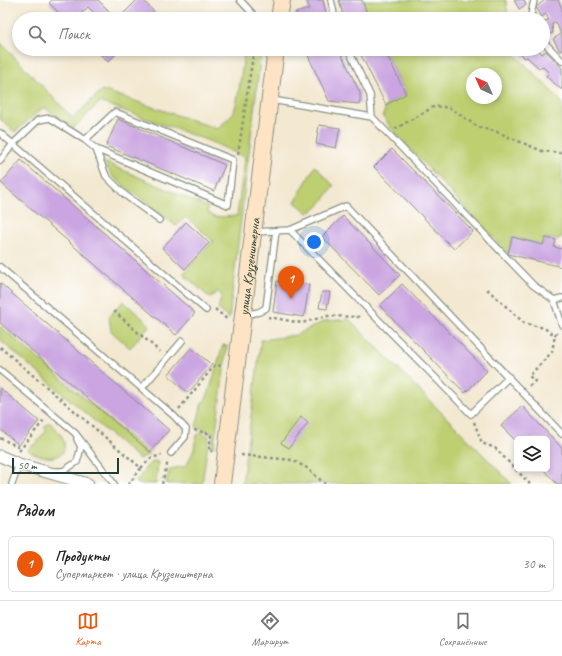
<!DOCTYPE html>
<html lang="ru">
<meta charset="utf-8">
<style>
body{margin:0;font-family:Caveat,sans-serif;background:#f6f6f6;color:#222}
.controls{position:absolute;right:12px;bottom:12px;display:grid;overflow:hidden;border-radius:6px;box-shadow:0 2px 6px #0003}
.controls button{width:36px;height:36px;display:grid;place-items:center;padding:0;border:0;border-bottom:1px solid #e0e0e0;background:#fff;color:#222;font:20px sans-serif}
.compass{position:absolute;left:466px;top:68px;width:36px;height:36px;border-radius:50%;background:#fff;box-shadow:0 2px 6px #0003;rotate:315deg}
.scale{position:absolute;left:12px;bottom:10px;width:107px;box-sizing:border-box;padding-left:4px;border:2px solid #1f3d34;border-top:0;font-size:11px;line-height:14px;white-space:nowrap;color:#1f3d34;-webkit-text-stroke:3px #fff;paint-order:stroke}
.you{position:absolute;left:314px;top:242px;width:14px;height:14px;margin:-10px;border:3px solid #fff;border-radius:50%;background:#1a73e8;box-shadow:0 0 0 6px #1a73e833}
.badge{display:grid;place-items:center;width:26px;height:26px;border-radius:50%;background:#ea580c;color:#fff;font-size:13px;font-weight:700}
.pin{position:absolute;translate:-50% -33px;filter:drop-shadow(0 1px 2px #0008)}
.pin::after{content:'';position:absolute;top:21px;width:14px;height:12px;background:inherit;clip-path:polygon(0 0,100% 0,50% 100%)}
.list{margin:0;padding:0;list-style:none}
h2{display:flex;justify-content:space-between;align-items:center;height:52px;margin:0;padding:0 16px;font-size:17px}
h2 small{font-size:13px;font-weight:400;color:#767676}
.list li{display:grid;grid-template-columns:26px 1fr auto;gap:12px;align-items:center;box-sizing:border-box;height:56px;margin:0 8px 8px;padding:0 8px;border:1px solid #e0e0e0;border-radius:6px}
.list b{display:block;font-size:15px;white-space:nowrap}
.list p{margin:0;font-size:13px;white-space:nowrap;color:#767676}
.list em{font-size:13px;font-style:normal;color:#767676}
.icon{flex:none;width:22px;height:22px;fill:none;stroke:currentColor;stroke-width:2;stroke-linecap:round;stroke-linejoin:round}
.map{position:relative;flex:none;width:562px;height:484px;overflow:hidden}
.search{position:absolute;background:#fff;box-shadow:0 2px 6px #0003;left:12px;right:12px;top:12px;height:44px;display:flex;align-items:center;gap:10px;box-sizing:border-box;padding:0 14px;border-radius:22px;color:#767676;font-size:15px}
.sheet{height:116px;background:#fff}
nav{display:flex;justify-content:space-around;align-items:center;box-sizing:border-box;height:56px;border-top:1px solid #e0e0e0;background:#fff;font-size:11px;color:#767676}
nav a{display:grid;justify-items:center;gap:2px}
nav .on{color:#ea580c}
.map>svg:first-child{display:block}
</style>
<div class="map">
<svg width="562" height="484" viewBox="0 0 562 484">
<rect width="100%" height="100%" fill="#fff"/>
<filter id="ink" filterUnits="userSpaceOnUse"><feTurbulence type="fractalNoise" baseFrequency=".025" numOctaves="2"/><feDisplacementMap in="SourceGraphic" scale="8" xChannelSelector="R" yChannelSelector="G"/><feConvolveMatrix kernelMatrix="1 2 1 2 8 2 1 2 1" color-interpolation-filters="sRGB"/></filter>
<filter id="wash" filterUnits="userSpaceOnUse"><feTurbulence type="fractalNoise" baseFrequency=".012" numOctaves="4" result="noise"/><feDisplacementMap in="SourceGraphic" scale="16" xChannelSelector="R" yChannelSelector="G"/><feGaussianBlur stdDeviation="0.9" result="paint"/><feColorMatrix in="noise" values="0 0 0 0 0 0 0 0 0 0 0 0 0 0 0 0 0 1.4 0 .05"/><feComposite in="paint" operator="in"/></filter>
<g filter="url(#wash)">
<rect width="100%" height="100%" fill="#f3e8d0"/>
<path fill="#becf71" stroke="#6e8652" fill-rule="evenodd" d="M 362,0 L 506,0 L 508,19 L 369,19 Z
M 0,42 L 73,118 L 102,90 L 218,129 L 234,112 L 238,96 L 245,49 L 255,49 L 261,52 L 229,319 L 218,309 L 222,295 L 218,292 L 210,298 L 183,274 L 213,241 L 186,217 L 176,226 L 112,176 L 104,162 L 208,207 L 207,212 L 214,217 L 237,216 L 245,157 L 209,141 L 100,102 L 74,128 L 44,107 L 15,132 L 0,119 Z
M 384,49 L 513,49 L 513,52 L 562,102 L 562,237 L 556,240 L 545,238 L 543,245 L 512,237 L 508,254 L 391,128 L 383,116 L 386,105 L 406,94 ZM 472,74 L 496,74 L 496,98 L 472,98 Z
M 315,166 L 334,186 L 318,207 L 308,213 L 295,202 Z
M 123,301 L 150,325 L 130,348 L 111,331 L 109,317 Z
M 349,319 L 512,484 L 242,484 L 261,340 L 296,335 L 325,321 Z
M 0,326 L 149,454 L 139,459 L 0,340 Z
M 223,345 L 227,346 L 214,447 L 211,447 L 213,433 L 196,427 L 202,403 L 206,399 L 210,389 Z
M 49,422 C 80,448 60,469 28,450 L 31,445 L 33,446 L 47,430 L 44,428 Z
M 202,432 L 209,436 L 202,484 L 166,484 L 170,469 L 186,466 L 194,450 L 196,436 Z
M 154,461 L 158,462 L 156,484 L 138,484 L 136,482 L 146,467 Z"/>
<g id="blocks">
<path fill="#caa5e1" d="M 52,0 L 98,0 L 117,19 L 100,19 L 88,7 L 75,19 L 65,19 L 49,3 Z
M 137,0 L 143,0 L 156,14 L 151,19 L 118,19 Z
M 307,0 L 323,0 L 327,19 L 296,19 L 295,13 L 309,9 Z
M 339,0 L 362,0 L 369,19 L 344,19 Z
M 514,0 L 524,0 L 526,5 L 519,9 Z
M 545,0 L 558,0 L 562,8 L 562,50 L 560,51 L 553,39 L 561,34 L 556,22 L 552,24 L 553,33 L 546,34 L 544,21 L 549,20 L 546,14 L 542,17 L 536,7 Z
M 95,49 L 121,49 L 108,62 Z
M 305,49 L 339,49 L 360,93 L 360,104 L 329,101 Z
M 358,49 L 384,49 L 406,94 L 386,105 Z
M 522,49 L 538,49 L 542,54 L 546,51 L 562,68 L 562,90 L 546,76 L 549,73 L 542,66 L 540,69 L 527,57 L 524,58 L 520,51 Z
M 118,119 L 225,165 L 214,191 L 106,146 Z
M 319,125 L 340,128 L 336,148 L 316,144 Z
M 392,149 L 473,231 L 454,249 L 374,167 Z
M 21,160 L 195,313 L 176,335 L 1,183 Z
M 343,216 L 400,275 L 379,295 L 322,237 Z
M 186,222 L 209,243 L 185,269 L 162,248 Z
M 512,237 L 543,245 L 545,238 L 556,240 L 554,247 L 562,249 L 562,267 L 508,254 Z
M 277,281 L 309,285 L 304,317 L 273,312 Z
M 0,283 L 169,430 L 150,452 L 0,323 Z
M 402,284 L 487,371 L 465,393 L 380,306 Z
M 322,292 L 330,292 L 327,309 L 319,308 Z
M 191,348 L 212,365 L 188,393 L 168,375 Z
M 0,388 L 39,421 L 19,445 L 0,429 Z
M 522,406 L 562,448 L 562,484 L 557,484 L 543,469 L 547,469 L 547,439 L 517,439 L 517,442 L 501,426 Z
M 301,417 L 308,423 L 289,448 L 281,443 Z"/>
</g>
</g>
<g filter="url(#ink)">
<use href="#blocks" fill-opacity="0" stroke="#899282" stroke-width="1"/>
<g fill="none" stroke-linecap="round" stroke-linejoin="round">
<defs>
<path id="lane" d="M 240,0 L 252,13 L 253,19
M 331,0 L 335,19
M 533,19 L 531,15 L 534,0
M 543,41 L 562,61
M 348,49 L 370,95 L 372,117
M 272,100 L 372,117 L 533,285 L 554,300 L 562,298
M 0,133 L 13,144 L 0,161
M 85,140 L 115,112 L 233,160 L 228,205 L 96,149
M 159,220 L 125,195 L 106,176 L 96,149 L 85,140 L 50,118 L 38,120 L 13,144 L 206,310
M 290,230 L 471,414 L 509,377
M 254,232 L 290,230 L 346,206 L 562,434
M 0,267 L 174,416 L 186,429 L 185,437 L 171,453
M 554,300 L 562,325
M 244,315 L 259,312 L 266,308 L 276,231
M 0,370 L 75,433 L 114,484
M 142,388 L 182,341
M 54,471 L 63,471 L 77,462 L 81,447 L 77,439
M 12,484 L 19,464"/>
<path id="street" d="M 0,456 L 19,464 L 88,484"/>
<g id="secondary">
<path d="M 279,19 L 282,0"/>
<path id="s1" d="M 222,484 L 276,49"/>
</g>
</defs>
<use href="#lane" stroke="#899282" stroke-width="8"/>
<use href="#street" stroke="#899282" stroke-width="13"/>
<use href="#secondary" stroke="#899282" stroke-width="18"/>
<path stroke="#899282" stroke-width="2.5" stroke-dasharray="3 3" stroke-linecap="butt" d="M 395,129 L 435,106 L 450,108 L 478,127 L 497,132 L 542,151 L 562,153
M 238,154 L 254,49
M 487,289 L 524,323 L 544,328 L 555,335
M 215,309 L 228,320
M 114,311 L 160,352
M 268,317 L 302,323 L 326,316 L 361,317
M 0,347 L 141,468 L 129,484
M 529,386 L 535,381 L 529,376 L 552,352 L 555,335 L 557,333
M 179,409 L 215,365 L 223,366
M 474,422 L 482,443 L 495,448 L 530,484
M 194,430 L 211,434 L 209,451 L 212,451
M 0,438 L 21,448
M 19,451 L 45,419
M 241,455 L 292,460 L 307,468 L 325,484
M 141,468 L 151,458 L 162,455
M 162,484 L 168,461"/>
<use href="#lane" stroke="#fff" stroke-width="5.5"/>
<use href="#street" stroke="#fff" stroke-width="11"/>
<use href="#secondary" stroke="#fee4c5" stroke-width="16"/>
</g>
</g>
<g text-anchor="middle" stroke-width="3.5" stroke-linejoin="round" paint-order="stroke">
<g font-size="14" fill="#1f3d34" stroke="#fff">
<text dy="5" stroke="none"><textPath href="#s1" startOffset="219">улица Крузенштерна</textPath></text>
</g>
</g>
</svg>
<div class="controls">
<button><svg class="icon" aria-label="layers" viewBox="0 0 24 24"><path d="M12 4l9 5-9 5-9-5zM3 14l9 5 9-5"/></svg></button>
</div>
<svg class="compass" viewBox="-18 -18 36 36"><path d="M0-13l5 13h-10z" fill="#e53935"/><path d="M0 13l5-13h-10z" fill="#767676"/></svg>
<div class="scale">50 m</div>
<div class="you"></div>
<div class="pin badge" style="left:291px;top:299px">1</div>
<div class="search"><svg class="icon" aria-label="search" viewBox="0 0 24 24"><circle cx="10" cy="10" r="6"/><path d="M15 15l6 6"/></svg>Поиск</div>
</div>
<section class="sheet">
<h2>Рядом<small></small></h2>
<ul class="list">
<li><span class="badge">1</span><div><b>Продукты</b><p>Супермаркет · улица Крузенштерна</p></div><em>30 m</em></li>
</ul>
</section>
<nav>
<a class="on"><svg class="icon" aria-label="map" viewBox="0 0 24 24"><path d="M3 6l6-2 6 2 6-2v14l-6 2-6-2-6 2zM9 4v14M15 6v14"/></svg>Карта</a>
<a><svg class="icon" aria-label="directions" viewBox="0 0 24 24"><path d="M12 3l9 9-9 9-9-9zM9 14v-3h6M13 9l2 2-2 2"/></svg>Маршрут</a>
<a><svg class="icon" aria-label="saved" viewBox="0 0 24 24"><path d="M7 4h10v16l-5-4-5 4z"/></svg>Сохранённые</a>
</nav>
